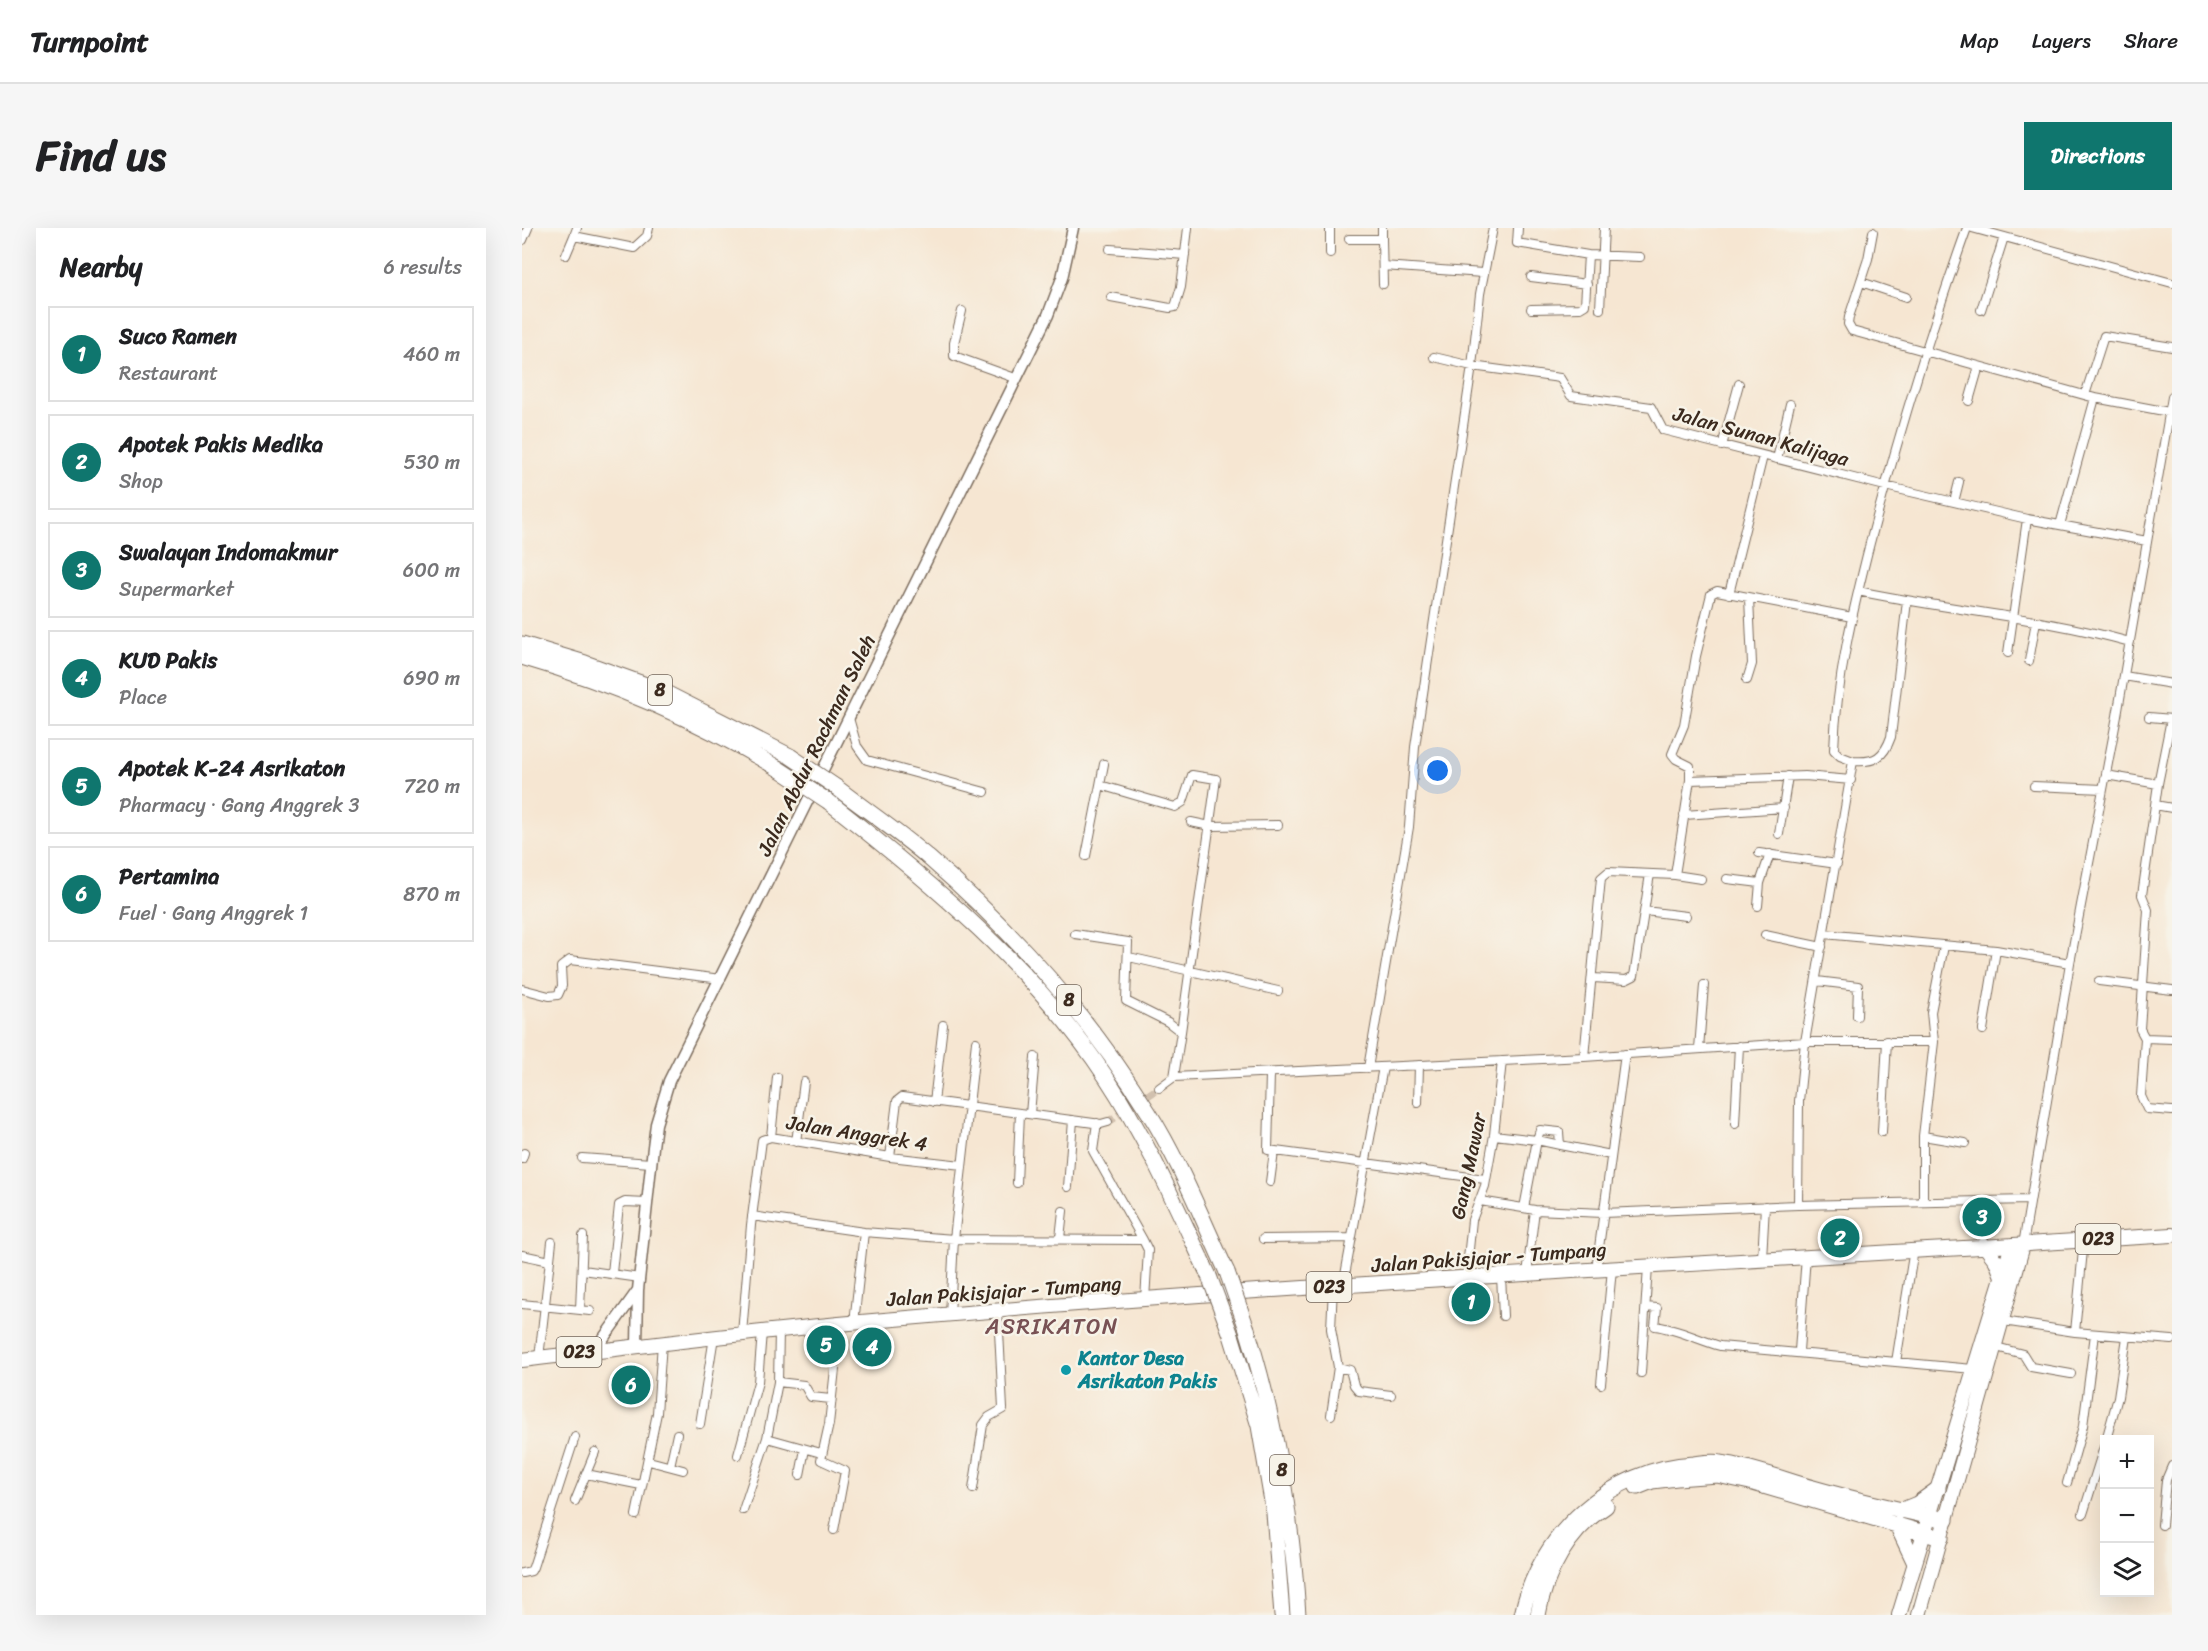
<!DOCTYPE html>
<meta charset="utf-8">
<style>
body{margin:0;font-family:Sriracha,sans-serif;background:#f6f6f6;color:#202124}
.controls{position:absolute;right:18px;bottom:18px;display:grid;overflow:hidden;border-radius:0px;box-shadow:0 6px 24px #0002}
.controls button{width:54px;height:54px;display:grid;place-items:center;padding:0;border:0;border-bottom:2px solid #e0e0e0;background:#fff;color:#202124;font:30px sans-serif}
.you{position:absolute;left:916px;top:543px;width:21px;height:21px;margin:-15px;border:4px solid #fff;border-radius:50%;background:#1a73e8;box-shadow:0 0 0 9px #1a73e833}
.badge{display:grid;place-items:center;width:39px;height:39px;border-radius:50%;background:#0f766e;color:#fff;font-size:20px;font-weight:700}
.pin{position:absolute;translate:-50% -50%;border:3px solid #fff;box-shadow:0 2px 6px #0006}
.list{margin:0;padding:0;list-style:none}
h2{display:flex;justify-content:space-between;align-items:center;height:78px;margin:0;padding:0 24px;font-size:26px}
h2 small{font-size:20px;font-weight:400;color:#757577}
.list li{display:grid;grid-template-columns:39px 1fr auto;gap:18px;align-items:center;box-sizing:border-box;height:96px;margin:0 12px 12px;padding:0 12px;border:2px solid #e0e0e0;border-radius:0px}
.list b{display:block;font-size:22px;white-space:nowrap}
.list p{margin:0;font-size:20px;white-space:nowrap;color:#757577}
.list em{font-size:20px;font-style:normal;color:#757577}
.icon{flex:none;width:33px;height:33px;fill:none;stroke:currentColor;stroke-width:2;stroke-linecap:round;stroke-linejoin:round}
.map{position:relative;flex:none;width:1650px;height:1387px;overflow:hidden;border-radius:0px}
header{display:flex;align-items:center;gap:36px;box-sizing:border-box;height:84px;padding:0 30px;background:#fff;border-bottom:2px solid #e0e0e0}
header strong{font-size:28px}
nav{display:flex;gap:33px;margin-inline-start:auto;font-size:21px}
.intro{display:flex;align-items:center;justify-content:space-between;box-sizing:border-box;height:144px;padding:0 36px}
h1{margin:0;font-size:42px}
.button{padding:15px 27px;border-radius:0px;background:#0f766e;color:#fff;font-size:21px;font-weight:700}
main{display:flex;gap:36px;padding:0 36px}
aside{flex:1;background:#fff;border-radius:0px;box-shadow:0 6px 24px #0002}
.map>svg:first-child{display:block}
</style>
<header>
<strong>Turnpoint</strong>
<nav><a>Map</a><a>Layers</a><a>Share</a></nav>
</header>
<div class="intro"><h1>Find us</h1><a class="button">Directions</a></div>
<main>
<aside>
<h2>Nearby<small>6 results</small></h2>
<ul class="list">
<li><span class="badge">1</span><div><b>Suco Ramen</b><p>Restaurant</p></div><em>460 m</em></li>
<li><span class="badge">2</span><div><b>Apotek Pakis Medika</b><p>Shop</p></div><em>530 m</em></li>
<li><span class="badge">3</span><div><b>Swalayan Indomakmur</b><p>Supermarket</p></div><em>600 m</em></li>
<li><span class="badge">4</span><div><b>KUD Pakis</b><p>Place</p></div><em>690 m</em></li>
<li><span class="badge">5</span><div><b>Apotek K-24 Asrikaton</b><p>Pharmacy · Gang Anggrek 3</p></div><em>720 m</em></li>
<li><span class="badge">6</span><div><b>Pertamina</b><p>Fuel · Gang Anggrek 1</p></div><em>870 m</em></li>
</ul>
</aside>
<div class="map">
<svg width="1650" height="1387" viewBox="0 0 1650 1387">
<rect width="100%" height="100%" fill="#f7f3e8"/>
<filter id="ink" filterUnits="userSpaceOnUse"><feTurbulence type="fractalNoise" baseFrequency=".0167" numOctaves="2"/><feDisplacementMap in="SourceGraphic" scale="12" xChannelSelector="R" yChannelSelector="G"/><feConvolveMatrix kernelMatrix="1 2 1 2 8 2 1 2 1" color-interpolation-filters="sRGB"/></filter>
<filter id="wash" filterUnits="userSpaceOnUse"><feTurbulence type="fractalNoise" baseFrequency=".008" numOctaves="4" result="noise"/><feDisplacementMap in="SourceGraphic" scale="24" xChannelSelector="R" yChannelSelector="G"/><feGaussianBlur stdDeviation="1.35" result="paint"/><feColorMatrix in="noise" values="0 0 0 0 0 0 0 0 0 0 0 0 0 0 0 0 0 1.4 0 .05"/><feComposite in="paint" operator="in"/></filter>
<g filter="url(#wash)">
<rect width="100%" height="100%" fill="#f6e6d2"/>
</g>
<g filter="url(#ink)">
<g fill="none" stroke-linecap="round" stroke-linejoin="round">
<path stroke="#d1c0ae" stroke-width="8" stroke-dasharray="8 4" stroke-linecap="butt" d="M 586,894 L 637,860"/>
<defs>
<path id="minor" d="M 55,0 L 52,8 L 112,20 L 125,8 L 127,0
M 808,0 L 808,25
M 996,0 L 995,15 L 1066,27 L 1063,77 L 1058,80 L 1009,81
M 1450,0 L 1650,55
M 1351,4 L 1346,31 L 1327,89 L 1326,96 L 1330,103 L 1573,170 L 1647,184
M 827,11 L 860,11 L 861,56
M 860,11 L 860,0
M 1,12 L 6,0
M 588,21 L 663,27
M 44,27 L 52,8
M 1066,27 L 1118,29
M 861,38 L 961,45
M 1009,49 L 1065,56
M 1339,54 L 1384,69
M 589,69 L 648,80 L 653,79 L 659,59 L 666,0
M 1078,81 L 1082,0
M 1459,82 L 1482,9
M 440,83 L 432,115 L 432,128 L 493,150
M 912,129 L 950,138 L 1038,150 L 1049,168 L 1129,179 L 1141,202 L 1363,258 L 1505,291 L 1625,313
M 1563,167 L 1582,108 L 1650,119
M 1447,173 L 1457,138
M 1200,218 L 1217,156
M 1255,231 L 1268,176
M 1432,274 L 1437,254
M 1538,297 L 1573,170
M 1336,363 C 1426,382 1519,389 1608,414
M 1207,366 L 1241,228
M 1486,425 L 1505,291
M 1507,433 L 1514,393
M 1602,448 L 1650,456
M 1225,452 L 1230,436 L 1227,370
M 1627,489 L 1650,491
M 327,490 L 335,518 L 345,532 L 463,564
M 1331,533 C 1353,535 1362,529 1369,509 L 1385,373
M 582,536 L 578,557 L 653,579 L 661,574 L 670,547 L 694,551 L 659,804
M 1584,547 L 1636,556 L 1649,491
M 1168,552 L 1168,538 L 1154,531 L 1150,526 L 1162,497 L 1174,428 L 1189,366 L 1195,363 L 1330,389
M 1636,556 L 1620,667 L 1626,682 L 1618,801 L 1623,810 L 1619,868 L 1625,881 L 1650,883
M 1512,558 L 1581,561
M 1633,577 L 1650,580
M 1162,587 L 1262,580
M 669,594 L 688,598 L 756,597
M 1257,606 L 1266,548
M 1237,625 L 1315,636
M 564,628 L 578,557
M 1153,647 L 1179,651
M 1205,651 L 1238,655
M 1236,678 L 1238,655 L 1248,626
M 1123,683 L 1164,688
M 553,706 L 606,714 L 604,773 L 646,794 L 659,804 L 652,849
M 1302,706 L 1474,722 L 1548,735
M 1243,707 L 1300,719
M 607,729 L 756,763
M 1071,750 L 1104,752 L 1112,748 L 1128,646
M 1295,753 L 1336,758 L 1335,788
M 1577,753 L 1650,762
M 0,761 L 27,768 L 36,767 L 40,758 L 39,739 L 48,732 L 199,751
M 1461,802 L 1474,722
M 1623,810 L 1650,811
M 1177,821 L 1182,757
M 1062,829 L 1079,650 L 1086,644 L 1153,647 L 1168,552 L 1283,548 L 1329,552
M 846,840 L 887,599 L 893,519 L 950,138 L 958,66 L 971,0
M 748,846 L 746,922 L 963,951
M 637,860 L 652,849 L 1062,829 L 1283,814 L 1412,814
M 412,874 L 421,797
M 896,875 L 897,837
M 508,886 L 513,829
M 575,895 L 571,923 L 621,1012
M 1213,896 L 1217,818
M 1360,904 L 1365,813
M 972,907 L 1015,912 L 1018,902 L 1037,904 L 1038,917 L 1089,927
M 1401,908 L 1443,915
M 249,909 L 255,849
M 274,914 L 282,854
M 368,929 L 375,873 L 380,869 L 579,896 L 586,894
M 60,930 L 129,935
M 0,931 L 2,925
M 748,954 L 752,924
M 495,955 L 498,885
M 546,959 L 551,892
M 958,973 L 1013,982 L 1081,985 L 1276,977 L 1507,972
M 1401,973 L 1401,908 L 1412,814 L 1409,784 L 1422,718
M 1276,977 L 1277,873 L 1283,814 L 1331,533 L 1318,528 L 1312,522 C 1314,452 1331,382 1348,315 C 1376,209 1408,103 1445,0
M 1002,980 L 1015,912 L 1038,917
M 230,988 L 342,1004 L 432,1011 L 621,1012 L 626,1022 L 623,1072
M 538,1010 L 541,983
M 741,1011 L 828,1010
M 1501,1017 L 1548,735 L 1595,488 L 1650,169
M 0,1027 L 28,1033
M 1240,1030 L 1243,978
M 61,1042 L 118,1050
M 1074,1042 L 1103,826
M 90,1045 L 97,977 L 103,974 L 125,975
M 1005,1046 L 1013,982
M 979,1048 L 981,1088
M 944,1050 L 950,992 L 963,958 L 972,907 L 980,833
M 821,1058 L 861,839
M 0,1076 L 68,1083
M 1124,1079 L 1135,1080 L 1133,1098 C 1156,1101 1176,1112 1198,1118 L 1451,1141
M 58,1082 L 61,1008
M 428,1087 L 432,1011 L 454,814
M 1481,1093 L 1553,1104 L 1650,1112
M 332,1095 L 342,1004
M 310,1097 L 313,1141 L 307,1196 L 299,1232 L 323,1243 L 312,1302
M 1553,1104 L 1562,1012
M 220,1106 L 229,997 L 240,912 L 249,909 L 368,929 L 440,937
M 1474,1119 L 1501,1126 L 1509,1139 L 1549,1146
M 1277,1123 L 1284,1028
M 17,1130 L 30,1014
M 1374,1134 L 1392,1021
M 816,1139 L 828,1142 L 832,1157 L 837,1163 L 869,1167
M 1119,1145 L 1126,1039
M 256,1154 L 282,1157 L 289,1169 L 309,1171
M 1079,1156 L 1090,1041
M 809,1187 L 816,1139 L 809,1101 L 811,1059
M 178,1196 L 192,1109
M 245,1210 L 299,1225
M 1584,1212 L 1596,1169 L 1605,1109
M 216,1227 L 236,1154 L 240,1104
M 127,1233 L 161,1242
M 148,1238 L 155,1206
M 64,1246 L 73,1224
M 278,1247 L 283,1221
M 1545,1255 L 1561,1198 L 1573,1106
M 451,1261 L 461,1197 L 467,1189 L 481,1181 L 476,1084
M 53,1273 L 64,1246 L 119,1257
M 221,1282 L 245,1210 L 256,1154 L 257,1103
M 1561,1286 L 1582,1219
M 114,1287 L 135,1185 L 140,1115
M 1640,1297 L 1644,1252 L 1650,1238
M 0,1345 L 9,1343 L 11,1339 L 53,1209"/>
<path id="tertiary" d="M 115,1118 L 116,1062 L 131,919 L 134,896 L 147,853 L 526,87 L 540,50 L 551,0
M 73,1122 L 116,1062"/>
<path id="primary" d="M 1462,1017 L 1474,1033 L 1481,1051
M 0,1132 C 113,1119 226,1104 339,1094 C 775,1055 1213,1035 1650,1007
M 1377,1387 L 1490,1017
M 1397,1387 L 1501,1017"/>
<path id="motorway" d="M 0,416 L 63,435 L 138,462 L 268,528
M 0,429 C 93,456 174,491 257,541
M 314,559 C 345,583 378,605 408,631 C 493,705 567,789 627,885 C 658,934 680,991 705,1044
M 307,574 C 409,654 512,740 584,849 C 625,911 655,980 687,1048
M 725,1101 C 754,1194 770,1289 776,1387
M 709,1107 L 737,1198 L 752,1285 L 760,1387
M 1115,1259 L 1130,1253 L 1155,1250 L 1195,1247 L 1228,1254 L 1419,1310
M 1378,1283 L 1395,1276 L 1416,1261
M 1375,1297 L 1392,1333
M 1000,1387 C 1016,1307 1089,1240 1172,1236 C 1180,1235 1190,1233 1199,1235 C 1230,1239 1262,1252 1291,1260 C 1336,1273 1380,1282 1424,1292
M 1016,1387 C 1023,1344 1047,1302 1084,1278"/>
</defs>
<use href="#minor" stroke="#7c6c5d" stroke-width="10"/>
<use href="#tertiary" stroke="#7c6c5d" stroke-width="13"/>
<use href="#primary" stroke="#7c6c5d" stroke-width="16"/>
<use href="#motorway" stroke="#7c6c5d" stroke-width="17"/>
<use href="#minor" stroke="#fff" stroke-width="8"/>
<use href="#tertiary" stroke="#fff" stroke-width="10"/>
<use href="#primary" stroke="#fff" stroke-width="14"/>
<use href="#motorway" stroke="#fff" stroke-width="15"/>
<defs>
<path id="motorway-bridge" d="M 268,528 L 314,559
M 257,541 L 307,574
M 705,1044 L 725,1101
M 687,1048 L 709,1107"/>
</defs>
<use href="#motorway-bridge" stroke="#7c6c5d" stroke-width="17" stroke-linecap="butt"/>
<use href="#motorway-bridge" stroke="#fff" stroke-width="15"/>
</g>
</g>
<circle fill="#0f9aa8" stroke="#f7f3e8" stroke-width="2" cx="544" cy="1142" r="6"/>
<g text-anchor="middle" stroke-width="5" stroke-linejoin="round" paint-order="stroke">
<g fill="#f7f3e8" stroke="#73665b" stroke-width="1.5">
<rect x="126" y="447" width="24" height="30" rx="4.5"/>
<rect x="535" y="757" width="24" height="30" rx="4.5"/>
<rect x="1553.5" y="996" width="45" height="30" rx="4.5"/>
<rect x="784.5" y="1044" width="45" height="30" rx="4.5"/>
<rect x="34.5" y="1109" width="45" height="30" rx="4.5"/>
<rect x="748" y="1227" width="24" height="30" rx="4.5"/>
</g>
<g font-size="18" font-weight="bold" fill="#3b2a1e">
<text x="138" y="468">8</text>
<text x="547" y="778">8</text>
<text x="1576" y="1017">023</text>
<text x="807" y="1065">023</text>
<text x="57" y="1130">023</text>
<text x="760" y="1248">8</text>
</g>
<g font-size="20" fill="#3b2a1e" stroke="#f7f3e8">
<text transform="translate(1239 208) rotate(15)" y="7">Jalan Sunan Kalijaga</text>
<text transform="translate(294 517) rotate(-64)" y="7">Jalan Abdur Rachman Saleh</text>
<text transform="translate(335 905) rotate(9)" y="7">Jalan Anggrek 4</text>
<text transform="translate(946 938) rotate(-78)" y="7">Gang Mawar</text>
<text transform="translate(967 1029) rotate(-4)" y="7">Jalan Pakisjajar - Tumpang</text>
<text transform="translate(482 1063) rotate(-4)" y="7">Jalan Pakisjajar - Tumpang</text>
</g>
<g font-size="20" font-weight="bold" fill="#0d838f" stroke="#f7f3e8" text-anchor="start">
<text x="556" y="1137">Kantor Desa<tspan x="556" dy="23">Asrikaton Pakis</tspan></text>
</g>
<g font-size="22" letter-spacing="1.5" fill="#785154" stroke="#f7f3e8">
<text x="530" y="1106">ASRIKATON</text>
</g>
</g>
</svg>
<div class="controls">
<button>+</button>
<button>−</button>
<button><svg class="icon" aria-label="layers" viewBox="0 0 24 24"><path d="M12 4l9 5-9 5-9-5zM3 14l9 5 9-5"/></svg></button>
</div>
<div class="you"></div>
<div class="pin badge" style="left:949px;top:1074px">1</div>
<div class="pin badge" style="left:1318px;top:1010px">2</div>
<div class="pin badge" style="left:1460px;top:989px">3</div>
<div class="pin badge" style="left:350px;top:1119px">4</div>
<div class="pin badge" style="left:304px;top:1117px">5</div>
<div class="pin badge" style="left:109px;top:1157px">6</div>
</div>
</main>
